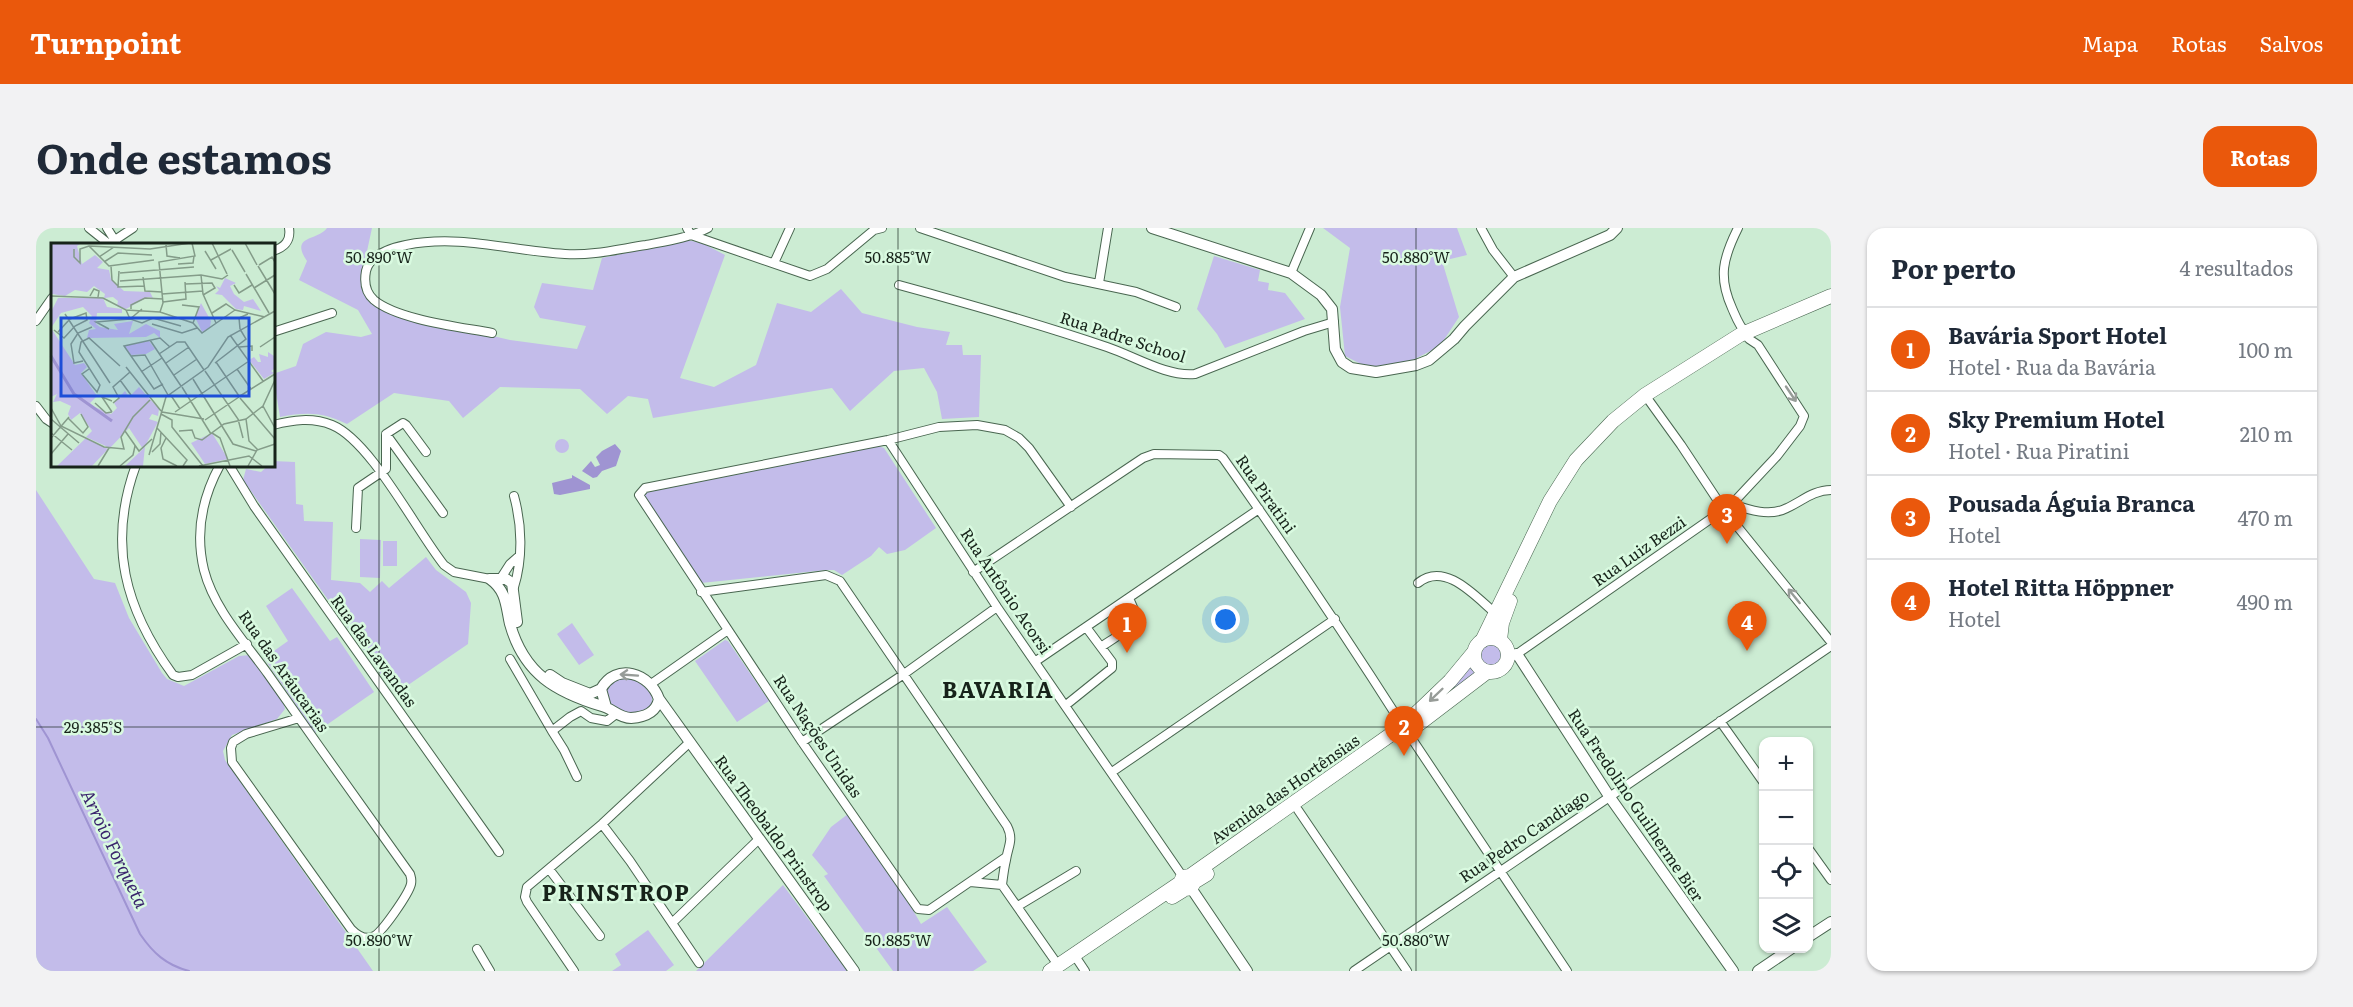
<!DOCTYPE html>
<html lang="pt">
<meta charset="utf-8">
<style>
body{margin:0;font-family:Literata,serif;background:#f2f2f3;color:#1f2937}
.controls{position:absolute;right:18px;bottom:18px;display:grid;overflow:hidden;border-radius:12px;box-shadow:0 2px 4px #0004}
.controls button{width:54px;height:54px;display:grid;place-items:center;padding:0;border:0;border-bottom:2px solid #e0e1e3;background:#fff;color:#1f2937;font:30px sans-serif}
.you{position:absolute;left:1190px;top:392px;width:21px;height:21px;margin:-15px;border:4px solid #fff;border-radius:50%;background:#1a73e8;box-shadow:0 0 0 9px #1a73e833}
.badge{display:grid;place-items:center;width:39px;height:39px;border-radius:50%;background:#ea580c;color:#fff;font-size:20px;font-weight:700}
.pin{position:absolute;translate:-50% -50px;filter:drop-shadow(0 2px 3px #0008)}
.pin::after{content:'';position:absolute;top:32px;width:21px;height:18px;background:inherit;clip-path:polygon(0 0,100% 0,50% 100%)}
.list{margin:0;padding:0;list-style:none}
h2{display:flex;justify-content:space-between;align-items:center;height:78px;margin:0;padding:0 24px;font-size:26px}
h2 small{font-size:20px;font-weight:400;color:#747a83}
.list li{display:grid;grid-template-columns:39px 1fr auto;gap:18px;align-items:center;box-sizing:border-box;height:84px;padding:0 24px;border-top:2px solid #e0e1e3}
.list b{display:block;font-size:22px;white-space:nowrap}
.list p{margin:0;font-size:20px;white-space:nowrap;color:#747a83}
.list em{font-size:20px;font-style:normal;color:#747a83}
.icon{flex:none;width:33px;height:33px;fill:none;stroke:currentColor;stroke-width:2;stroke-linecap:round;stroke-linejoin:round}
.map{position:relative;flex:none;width:1795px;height:743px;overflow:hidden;border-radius:18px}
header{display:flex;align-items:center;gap:36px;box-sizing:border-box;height:84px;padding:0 30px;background:#ea580c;color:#fff}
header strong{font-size:28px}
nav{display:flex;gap:33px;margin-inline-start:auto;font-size:21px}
.intro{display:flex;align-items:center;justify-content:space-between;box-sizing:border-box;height:144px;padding:0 36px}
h1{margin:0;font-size:42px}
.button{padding:15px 27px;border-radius:18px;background:#ea580c;color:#fff;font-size:21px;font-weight:700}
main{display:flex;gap:36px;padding:0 36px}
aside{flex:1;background:#fff;border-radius:18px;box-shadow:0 2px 4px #0004}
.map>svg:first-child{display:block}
</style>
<header>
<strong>Turnpoint</strong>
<nav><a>Mapa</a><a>Rotas</a><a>Salvos</a></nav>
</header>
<div class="intro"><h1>Onde estamos</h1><a class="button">Rotas</a></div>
<main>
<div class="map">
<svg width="1795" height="743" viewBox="0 0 1795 743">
<rect width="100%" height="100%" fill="#ccecd3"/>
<path fill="#c3bcea" d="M 291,0 L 336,0 L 325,51 L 335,73 L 444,105 L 474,112 L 541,121 L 550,98 L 504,90 L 498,79 L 506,55 L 557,62 L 566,30 L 652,12 L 668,16 L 689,27 L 644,150 L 678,159 L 720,137 L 741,75 L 775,84 L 805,61 L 826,85 L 881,99 L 914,104 L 910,117 L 926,117 L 927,127 L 945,127 L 943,189 L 906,191 L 901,164 L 888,140 L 858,143 L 814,183 L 796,160 L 617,190 L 612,171 L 592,168 L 571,186 L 544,161 L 464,159 L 427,190 L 413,173 L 358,165 L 311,196 C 286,184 271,184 244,189 L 237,146 L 260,138 L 267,116 L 290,104 L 325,109 L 336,106 L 322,82 L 263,52 L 271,33 C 253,7 282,13 291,0 Z
M 1287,0 L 1421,0 L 1431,27 L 1406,33 L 1423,89 L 1404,118 L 1375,133 L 1344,139 L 1325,136 L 1309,128 L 1304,79 L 1314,20 Z
M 1178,28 L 1224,42 L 1222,53 L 1233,55 L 1232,62 L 1249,65 L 1269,91 L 1189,120 L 1181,106 L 1161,81 Z
M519 218a7 7 0 1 1 14 0a7 7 0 1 1-14 0Z
M 842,218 L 848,220 L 900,300 L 869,322 L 851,326 L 843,319 L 835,328 L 806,347 L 798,342 L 790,342 L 665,355 L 607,269 L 608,265 Z
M 237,233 L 259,234 L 260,276 L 267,277 L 268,293 L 297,294 L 295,352 L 324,355 L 334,364 L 346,353 L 353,360 L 390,329 L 400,342 L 430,364 L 435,375 L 432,416 L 359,466 L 207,252 L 210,241 L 225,244 L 233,237 L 237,237 Z
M 0,262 L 58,351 L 79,355 L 93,390 L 126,445 L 131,451 L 148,458 L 203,428 L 215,427 L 247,474 L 249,481 L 241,491 L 196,507 L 187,523 L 189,532 L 337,743 L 0,743 Z
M 324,311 L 345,312 L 344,350 L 324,349 Z
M 347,313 L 361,313 L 361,338 L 347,338 Z
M 256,360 L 294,413 L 301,409 L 338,464 L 279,505 L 228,430 L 252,413 L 230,378 Z
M 536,395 L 558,427 L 543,437 L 521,406 Z
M 689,412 L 692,413 L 733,473 L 701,494 L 659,433 Z
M1441 426a12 12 0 1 1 24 0a12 12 0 1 1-24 0Z
M 1435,435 L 1442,444 L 1381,490 Z
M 580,450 L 602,450 L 616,466 C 618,492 596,486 580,483 L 569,469 L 571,458 Z
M 812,586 L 871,672 L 885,696 L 911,679 L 951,734 L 937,743 L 857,743 L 788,648 L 792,646 L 776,627 L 795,599 Z
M 747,657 L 811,743 L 660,743 Z
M 612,702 L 638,737 L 630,743 L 576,743 L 585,737 L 579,726 Z"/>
<path fill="#9f94d2" d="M 579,216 L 585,223 L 580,238 L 566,243 L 561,249 L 557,250 L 546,243 L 555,233 L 559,239 L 564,237 L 560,229 L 566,223 Z
M 536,247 L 554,257 L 554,261 L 524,267 L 518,266 L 516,255 L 536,250 Z"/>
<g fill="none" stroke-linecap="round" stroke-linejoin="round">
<path stroke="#9f94d2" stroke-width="2" d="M 0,491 L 12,510 L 104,706 C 117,725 130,737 153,743"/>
<defs>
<path id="minor" d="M 53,0 L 73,16 L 97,0
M 71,0 L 81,16
M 651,0 L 655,7 L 774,48 L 791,41 L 838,2 L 846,0
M 884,0 L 1029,49 L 1100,64 L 1140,79
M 1445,0 L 1457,22 L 1478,49
M 1702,0 C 1687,30 1682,49 1696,80 C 1700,89 1703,98 1710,105
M 237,23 C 249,19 255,13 253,0
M 738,35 L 754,0
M 1255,45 L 1274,0
M 1063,55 L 1072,0
M 863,57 C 933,76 1003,96 1071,119 C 1098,128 1131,149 1159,146 L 1268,103 L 1298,94
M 0,93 L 16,70
M 237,104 L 296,85
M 456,105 C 425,99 362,92 338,72 C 330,65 328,54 330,43 C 334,27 355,20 370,17 C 424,6 475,23 529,26 C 556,28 583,21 610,17 C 631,13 653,10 672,0
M 1609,167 L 1645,217 L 1688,282 L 1795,414
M 0,178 L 10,191 L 16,195
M 237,197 C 257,192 276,189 296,197 C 335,213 380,302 408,337 L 418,344 L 454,351
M 350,206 L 407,285
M 852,212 L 961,379 L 1147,649
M 100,237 C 71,316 89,381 137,447 L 142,449 L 156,447 L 211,416
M 184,237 C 166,270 159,305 168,342 C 178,381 209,414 232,446 C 279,513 326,579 374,646 C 375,650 376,651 375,656 C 373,665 345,707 336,709 C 328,712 320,706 315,701 L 196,534 L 195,520 L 197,514 L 210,506 L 263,490
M 193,237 L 218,278 L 463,624
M 478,268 C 486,297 487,330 478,359
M 1696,276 C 1713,282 1734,289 1751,280 C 1766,273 1778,262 1795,262
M 320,300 L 322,260 L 350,241 L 350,206 L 367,195 L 370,197 L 390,224
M 937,344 L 1107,230 L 1118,226 L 1183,227 L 1187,230 C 1249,318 1309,407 1367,498
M 465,350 L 474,336 L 482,329
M 1382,355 C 1409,333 1439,368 1459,385
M 665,364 L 790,347 L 804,353 L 971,598 C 978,612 972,618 970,632 C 968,640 967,649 966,657
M 1065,419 C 1074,412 1096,402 1099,389 C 1100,383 1095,376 1093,370
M 1481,426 L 1696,276 L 1741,228 L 1764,198 L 1768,188 L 1722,117 L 1713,111
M 474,431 L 516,503 L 534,489 L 545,483 L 555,490 L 571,493 L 580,486
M 1000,433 L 1223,281
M 615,456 L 692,402
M 1030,477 L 1076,440 L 1076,434 L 1050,399
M 1684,493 L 1728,555
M 516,503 L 528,522 L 541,549
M 1372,505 L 1531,743
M 766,514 L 868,446 L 961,379
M 1076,544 L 1299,391
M 1262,582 L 1371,743
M 566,596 L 594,633 L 663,735
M 1772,620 L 1795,652
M 970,629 L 893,682 L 882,681 L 766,514 L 603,267 L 609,260 L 852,212 L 903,199 L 941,197 L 969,202 L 983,210 L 993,220 L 1035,279
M 513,641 L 564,708
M 934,654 L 966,657 L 1022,737
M 982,678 L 1040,643
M 636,695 L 722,612
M 441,721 L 454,743
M 1041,731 L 1049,743
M 538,743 L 491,674 L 489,669 L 491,659 L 566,596 L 654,514
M 1318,743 L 1795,418"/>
<path id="tertiary" d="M 1116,0 L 1255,45 L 1285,67 L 1296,81 L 1299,121 L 1306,134 L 1315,140 L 1340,144 L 1380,137 L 1393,132 L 1418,111 L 1429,98 L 1478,49 L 1574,7 L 1581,0
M 454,351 C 471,363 470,379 474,396 C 488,446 520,464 566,478 C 577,481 583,490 595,490 C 609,489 620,485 623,471 C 614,445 580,434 565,461 L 570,479
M 454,351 L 470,351 L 476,355 L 481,394
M 1472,428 L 1481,426 L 1573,568 L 1697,743
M 514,447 L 526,455 L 554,466 L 565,461
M 623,471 L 818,743
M 1155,660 L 1211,743
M 1772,709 L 1795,694
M 1722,743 L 1756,720"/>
<path id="primary" d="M1438 427a17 17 0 1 1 34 0a17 17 0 1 1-34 0Z
M 1464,412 L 1466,395 L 1474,373
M 1446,413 L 1514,273 L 1540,232 L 1577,193 L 1609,167 L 1704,107 L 1795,68
M 1371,505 L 1451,444
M 1136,669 L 1149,661 L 1155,660 L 1158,654 L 1171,646
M 1014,743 L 1144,655 L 1147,649 L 1154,648 L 1367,498 L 1414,453 L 1438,424"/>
</defs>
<use href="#minor" stroke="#496650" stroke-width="10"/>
<use href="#tertiary" stroke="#496650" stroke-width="12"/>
<use href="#primary" stroke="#496650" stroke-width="15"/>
<use href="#minor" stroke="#fff" stroke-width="8"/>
<use href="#tertiary" stroke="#fff" stroke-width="10"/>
<use href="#primary" stroke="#fff" stroke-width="14"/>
</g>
<defs><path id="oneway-shaft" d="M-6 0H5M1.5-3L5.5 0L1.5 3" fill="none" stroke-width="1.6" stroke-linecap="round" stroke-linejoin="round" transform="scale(1.5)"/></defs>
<g stroke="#979c98">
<use href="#oneway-shaft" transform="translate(1755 166) rotate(56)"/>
<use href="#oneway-shaft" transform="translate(1758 368) rotate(-129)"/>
<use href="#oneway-shaft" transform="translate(593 447) rotate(-176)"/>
<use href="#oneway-shaft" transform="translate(1400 467) rotate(136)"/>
</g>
<path fill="none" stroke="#17231a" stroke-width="1.5" stroke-opacity="0.45" d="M 343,0 L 343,743M 862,0 L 862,743M 1380,0 L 1380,743M 0,499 L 1795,499"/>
<g text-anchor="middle" stroke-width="5" stroke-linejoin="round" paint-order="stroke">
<g font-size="16" fill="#17231a" stroke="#d9fae0">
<text transform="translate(1087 109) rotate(18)" y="6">Rua Padre School</text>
<text transform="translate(1230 266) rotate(55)" y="6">Rua Piratini</text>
<text transform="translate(1603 323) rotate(-35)" y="6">Rua Luiz Bezzi</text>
<text transform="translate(970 363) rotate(56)" y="6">Rua Antônio Acorsi</text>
<text transform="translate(338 423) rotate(54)" y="6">Rua das Lavandas</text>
<text transform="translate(248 443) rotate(55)" y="6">Rua das Aráucarias</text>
<text transform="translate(782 508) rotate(56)" y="6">Rua Nações Unidas</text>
<text transform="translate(1249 561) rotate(-35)" y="6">Avenida das Hortênsias</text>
<text transform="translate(1600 577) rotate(56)" y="6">Rua Fredolino Guilherme Bier</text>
<text transform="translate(738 605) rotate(54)" y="6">Rua Theobaldo Prinstrop</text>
<text transform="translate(1488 608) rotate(-34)" y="6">Rua Pedro Candiago</text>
</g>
<g font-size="18" font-style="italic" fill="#3a246d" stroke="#d9fae0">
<text transform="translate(78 621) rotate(64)" y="6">Arroio Forqueta</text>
</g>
<g font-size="22" font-weight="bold" letter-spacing="1.5" fill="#17231a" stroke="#d9fae0">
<text x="962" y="470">BAVARIA</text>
<text x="580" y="673">PRINSTROP</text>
</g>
</g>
<g transform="translate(15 15)">
<rect width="224" height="224" fill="#ccecd3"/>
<path d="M 0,0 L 31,0 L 26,3 L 31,21 L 44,12 L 52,19 L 46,25 L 58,27 L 60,36 L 73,48 L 99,49 L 102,55 L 97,54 L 75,66 L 66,63 L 67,58 L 62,54 L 53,55 L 54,51 L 43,43 L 36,49 L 24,47 L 14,53 L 1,51 ZM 174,35 L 185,40 L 179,43 L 183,51 L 193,59 L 202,56 L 210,68 L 193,63 L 192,67 L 185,66 L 171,52 L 164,51 L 168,47 L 165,43 L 169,45 ZM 7,55 L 52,55 L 56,64 L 71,66 L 71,70 L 46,70 L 45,81 L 49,84 L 67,87 L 63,81 L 82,78 L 78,91 L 95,81 L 109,88 L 109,95 L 103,90 L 95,94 L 36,95 L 38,87 L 45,86 L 38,80 L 41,73 L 32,64 L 10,70 L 0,85 L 24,122 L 33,120 L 36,124 L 30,130 L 46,153 L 39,160 L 44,164 L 60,171 L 66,165 L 63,160 L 71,151 L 74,148 L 78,154 L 88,144 L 108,166 L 107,173 L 101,171 L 98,176 L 107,179 L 94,203 L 92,223 L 74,223 L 92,206 L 78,185 L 59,205 L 35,194 L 41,188 L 29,170 L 20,177 L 17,171 L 20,163 L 9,158 L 2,159 L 6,151 L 0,154 L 0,69 ZM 150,60 L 160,78 L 159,84 L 151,89 L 144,74 ZM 98,98 L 104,106 L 95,111 L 80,112 L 74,103 ZM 217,109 L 223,113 L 223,126 L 220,128 L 223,130 L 213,136 L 198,117 L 203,114 L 207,119 L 210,119 L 208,111 L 217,114 ZM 161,190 L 177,216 L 154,221 L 140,200 ZM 35,195 L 57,206 L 41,223 L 6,223 Z" fill="#c3bcea"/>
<path fill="none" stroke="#9f94d2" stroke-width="3" d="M 0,113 L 23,151 L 61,178"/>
<path fill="none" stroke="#849c89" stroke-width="1.5" d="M 161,0 L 176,31M 194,0 L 206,22M 115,2 L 116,13 L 129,15M 38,3 L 58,23 L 103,17M 23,6 L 23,14 L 29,20 L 29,6 L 38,3 L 99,6 L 139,0M 181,7 L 194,29M 154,8 L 165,26M 48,14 L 63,4M 160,17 L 180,6M 53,19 L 67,10 L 101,12M 127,21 L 142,20 L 143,13M 208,22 L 221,14 L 224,19M 60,23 L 61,37 L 67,43M 207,23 L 224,51M 68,28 L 67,44 L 93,43M 69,30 L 143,24M 195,31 L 218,70M 150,32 L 152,51 L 165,80M 92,34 L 94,48 L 111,49M 69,38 L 150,32 L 171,36 L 177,32M 134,41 L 161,40 L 164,45 L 152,52M 183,42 L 188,50 L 201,42M 203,45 L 224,32M 111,51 L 152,48M 0,53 L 52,55 L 75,67 L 109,69 L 142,80 L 151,90 L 184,67M 39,53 L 43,46 L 48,48 L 47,54M 112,59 L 135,56 L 134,39M 131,62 L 148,64 L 142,80M 80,66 L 80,62 L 94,55 L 112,56M 75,67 L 79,76 L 91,80 L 102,75 L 130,83M 184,67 L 214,74M 109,69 L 112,60 L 108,19 L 144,13 L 141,0M 161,70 L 175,61 L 184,67M 14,71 L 59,140M 101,81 L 131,90 L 146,85M 58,86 L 45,79 L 79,76 L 91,66M 189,86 L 188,75 L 197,71M 3,87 L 13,95 L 24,83 L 36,77 L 35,70 L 19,76 L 7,89M 179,92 L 212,138M 99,97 L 130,143M 188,104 L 201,103 L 201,108M 209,104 L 224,94M 108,111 L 126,99 L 134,99 L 153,127M 80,113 L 94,112 L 117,152M 32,118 L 23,120 L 20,101 L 27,90 L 41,84M 165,119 L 188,153M 115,120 L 138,104M 164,120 L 195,96 L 189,86M 75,124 L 110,168M 38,126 L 31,131 L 46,149 L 49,142 L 28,109 L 30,99 L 38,95 L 69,123M 186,126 L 200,146M 154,128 L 187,176 L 192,195M 90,129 L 111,115M 123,132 L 146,116M 142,136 L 182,201 L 205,208M 69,137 L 80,152M 224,137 L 212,163 L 224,185M 112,141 L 103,146 L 73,103 L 109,95 L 119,104M 131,144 L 160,191M 119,151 L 129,166M 189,153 L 224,131M 189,155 L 224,196M 44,160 L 55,170 L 61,169M 62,160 L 68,155 L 62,144 L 79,129M 0,165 L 10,183 L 53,204 L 73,206 L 70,194 L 82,174 L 99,157M 61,169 L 51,154 L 61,158M 111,169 L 153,176M 124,169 L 198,118M 110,171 L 121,177 L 121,184 L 152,223M 17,175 L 32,190 L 37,184 L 30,171M 0,176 L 28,200M 195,176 L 198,198 L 207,207M 154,177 L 188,154M 106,185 L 136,217 L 132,223M 74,188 L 88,208 L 101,196M 128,188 L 141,187 L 144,195 L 151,197 L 173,181 L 195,176 L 212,163M 0,190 L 21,207M 161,190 L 169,195 L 179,223M 0,195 L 18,174M 115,195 L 110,205 L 112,216 L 126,223M 101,209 L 109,201 L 110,189M 0,211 L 17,191M 98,212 L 115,154 L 157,124 L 177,94 L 224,68M 47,223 L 58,205M 69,223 L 82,212 L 84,203M 148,223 L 198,213 L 211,223M 197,223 L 206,207 L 224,201"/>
<path fill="#1d4ed8" fill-opacity="0.15" stroke="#1d4ed8" stroke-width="3" d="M 10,75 L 198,75 L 198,153 L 10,153 Z"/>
<rect width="224" height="224" fill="none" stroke="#17231a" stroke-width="3"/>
</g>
<g font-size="15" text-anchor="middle" fill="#17231a" stroke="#d9fae0" stroke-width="5" stroke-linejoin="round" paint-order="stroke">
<text x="343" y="35">50.890°W</text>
<text x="862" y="35">50.885°W</text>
<text x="1380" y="35">50.880°W</text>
<text x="57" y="505">29.385°S</text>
<text x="343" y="718">50.890°W</text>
<text x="862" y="718">50.885°W</text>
<text x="1380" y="718">50.880°W</text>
</g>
</svg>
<div class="controls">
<button>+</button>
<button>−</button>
<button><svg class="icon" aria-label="locate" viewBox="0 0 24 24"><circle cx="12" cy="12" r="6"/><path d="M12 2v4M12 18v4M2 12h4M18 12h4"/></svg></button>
<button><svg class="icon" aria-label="layers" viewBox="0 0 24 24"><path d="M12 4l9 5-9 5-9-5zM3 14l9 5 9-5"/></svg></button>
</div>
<div class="you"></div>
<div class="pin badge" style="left:1091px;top:425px">1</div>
<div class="pin badge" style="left:1368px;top:528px">2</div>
<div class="pin badge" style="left:1691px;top:316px">3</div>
<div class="pin badge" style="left:1711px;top:423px">4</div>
</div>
<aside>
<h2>Por perto<small>4 resultados</small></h2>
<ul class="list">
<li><span class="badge">1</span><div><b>Bavária Sport Hotel</b><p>Hotel · Rua da Bavária</p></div><em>100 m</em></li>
<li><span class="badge">2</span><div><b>Sky Premium Hotel</b><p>Hotel · Rua Piratini</p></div><em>210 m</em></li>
<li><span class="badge">3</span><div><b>Pousada Águia Branca</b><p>Hotel</p></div><em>470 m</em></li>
<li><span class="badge">4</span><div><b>Hotel Ritta Höppner</b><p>Hotel</p></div><em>490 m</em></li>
</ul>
</aside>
</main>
